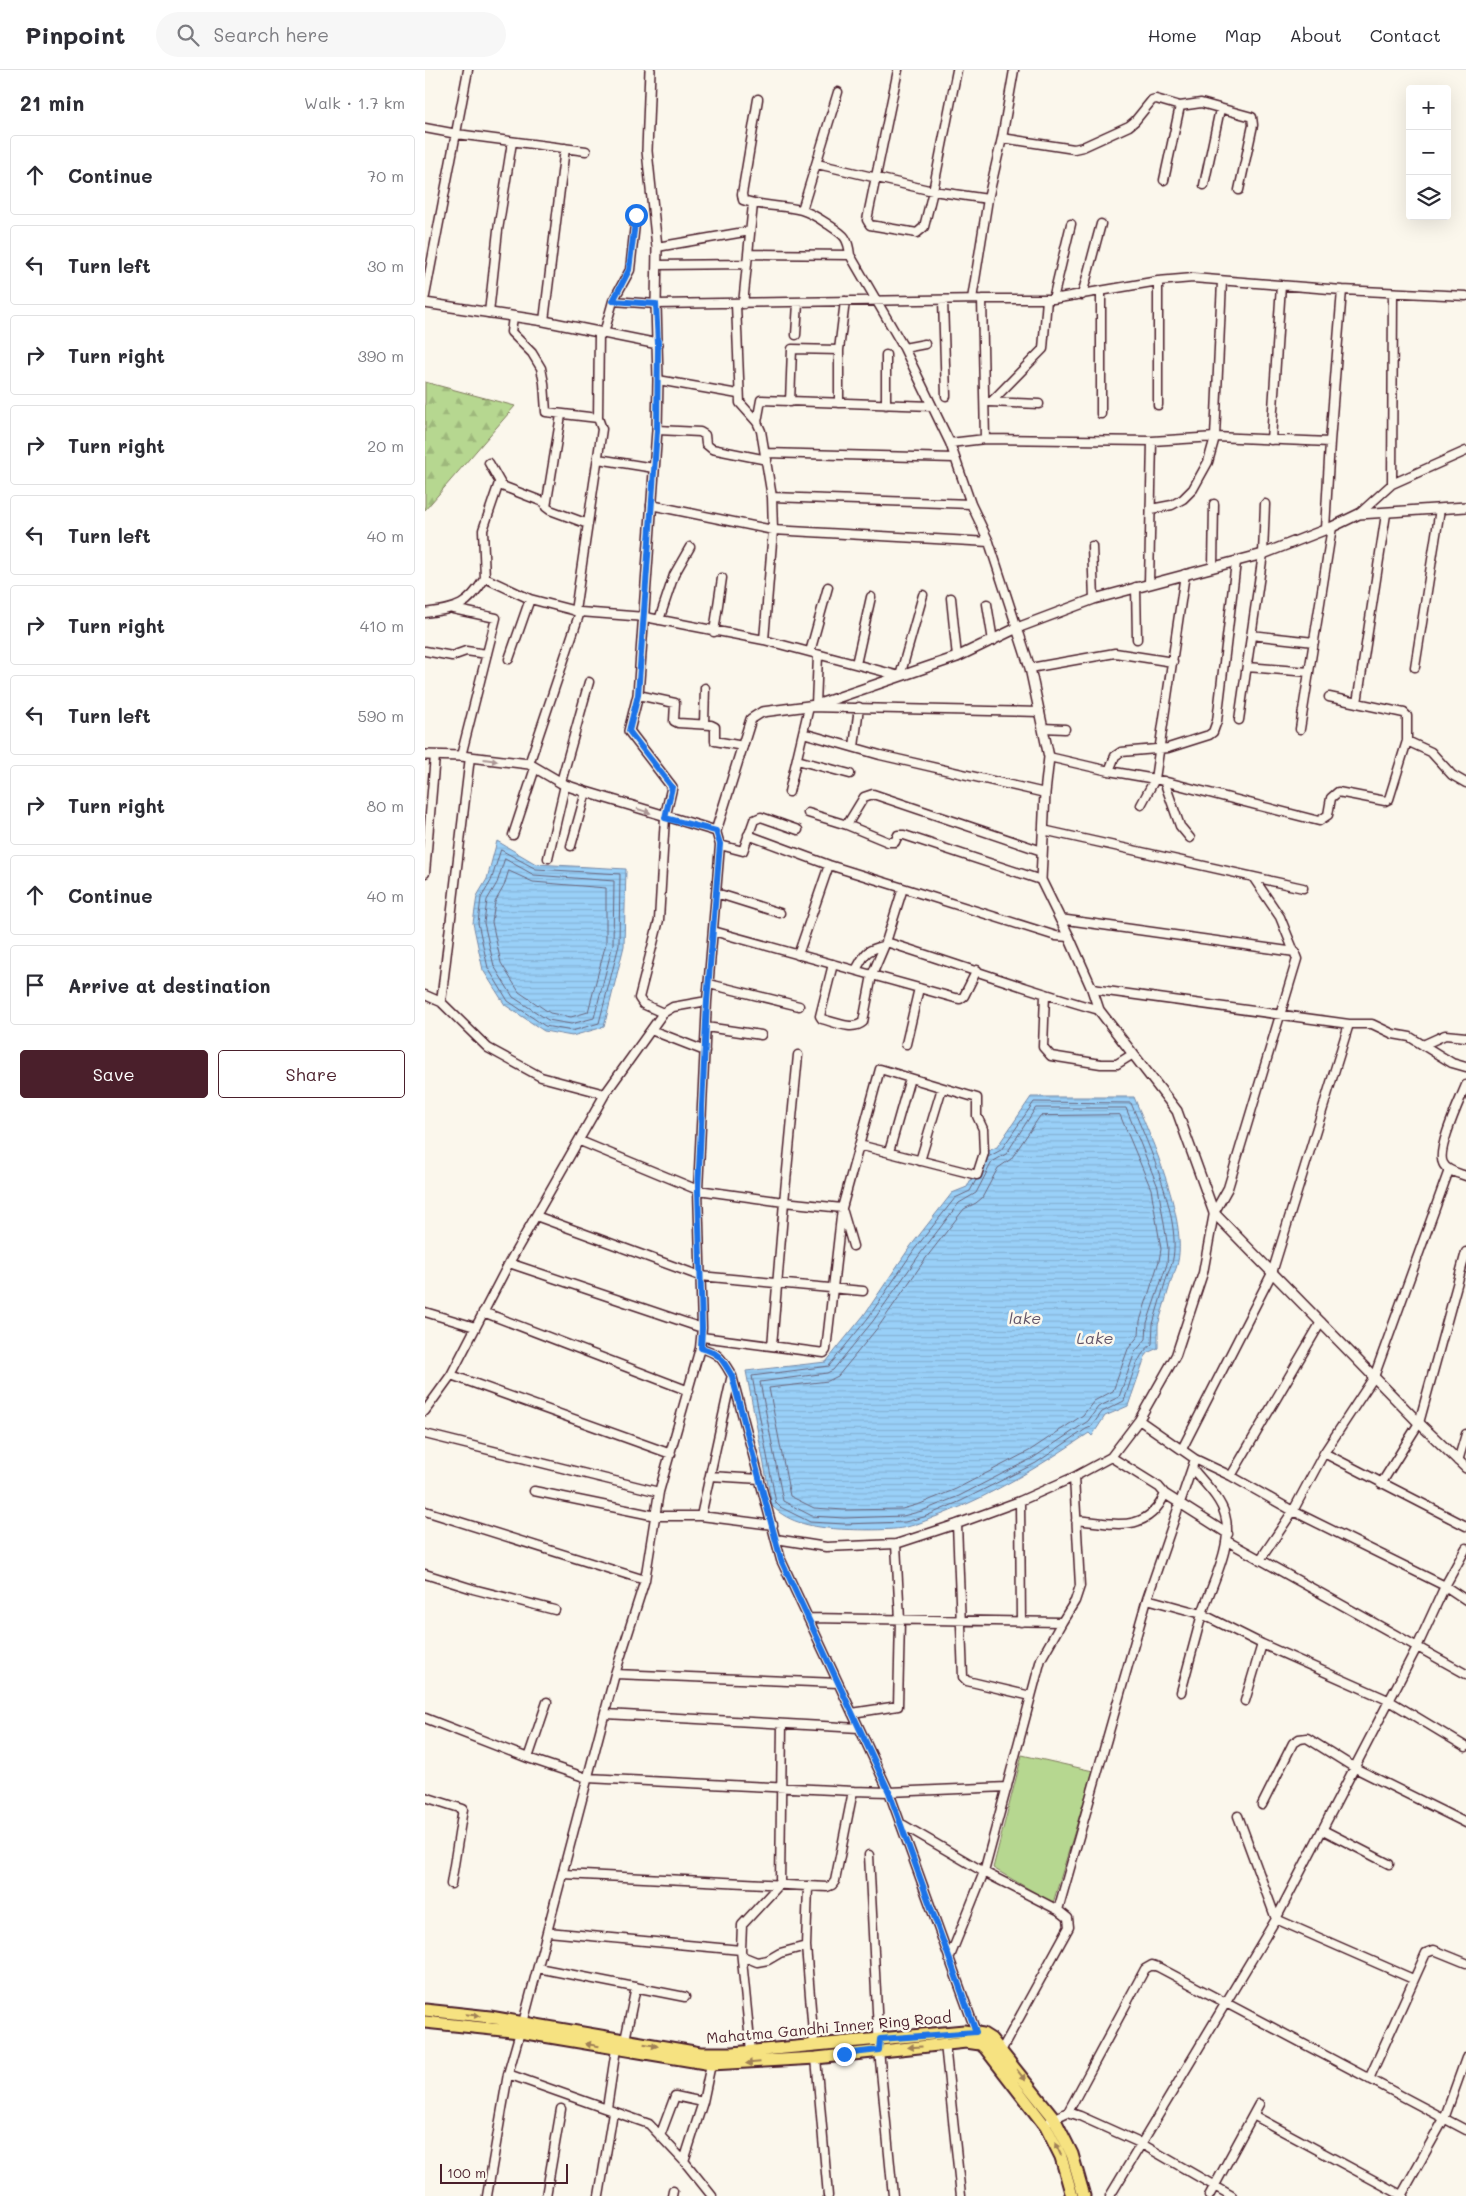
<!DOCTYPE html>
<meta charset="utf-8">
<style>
body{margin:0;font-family:Mali,sans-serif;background:#f7f7f7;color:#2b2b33}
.controls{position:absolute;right:15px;top:15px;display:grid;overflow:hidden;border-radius:5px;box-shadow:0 5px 20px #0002}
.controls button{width:45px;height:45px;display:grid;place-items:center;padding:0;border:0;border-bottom:1px solid #e1e1e2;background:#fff;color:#2b2b33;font:25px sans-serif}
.scale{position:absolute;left:15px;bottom:12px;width:128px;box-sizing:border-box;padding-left:5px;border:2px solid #4a1f2b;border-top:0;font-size:14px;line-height:18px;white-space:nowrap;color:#4a1f2b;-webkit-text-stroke:4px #fbf7ec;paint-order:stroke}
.stop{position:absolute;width:15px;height:15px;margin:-11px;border:4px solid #1a73e8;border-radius:50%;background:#fff}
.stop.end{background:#1a73e8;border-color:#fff;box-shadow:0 1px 5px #0008}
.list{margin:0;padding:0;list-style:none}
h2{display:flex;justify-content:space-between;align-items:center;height:65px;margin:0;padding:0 20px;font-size:21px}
h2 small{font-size:16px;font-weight:400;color:#7c7c81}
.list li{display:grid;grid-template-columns:32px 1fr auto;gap:15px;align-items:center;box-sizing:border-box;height:80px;margin:0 10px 10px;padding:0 10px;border:1px solid #e1e1e2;border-radius:5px}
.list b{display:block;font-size:19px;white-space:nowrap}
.list em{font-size:16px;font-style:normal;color:#7c7c81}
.actions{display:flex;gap:10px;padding:15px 20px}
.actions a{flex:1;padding:11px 0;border:1px solid #4a1f2b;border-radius:5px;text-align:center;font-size:18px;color:#4a1f2b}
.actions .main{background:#4a1f2b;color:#fff}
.icon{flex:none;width:28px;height:28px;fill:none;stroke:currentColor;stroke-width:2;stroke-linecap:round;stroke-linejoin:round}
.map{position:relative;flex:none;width:1041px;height:2126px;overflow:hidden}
header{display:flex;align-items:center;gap:30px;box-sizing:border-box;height:70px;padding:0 25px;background:#fff;border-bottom:1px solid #e1e1e2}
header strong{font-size:24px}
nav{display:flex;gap:28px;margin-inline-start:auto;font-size:18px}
.search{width:350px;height:45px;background:#f7f7f7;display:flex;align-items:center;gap:12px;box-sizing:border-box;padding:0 18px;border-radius:28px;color:#7c7c81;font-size:19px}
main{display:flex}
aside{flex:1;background:#fff}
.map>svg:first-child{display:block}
</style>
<header>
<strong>Pinpoint</strong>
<div class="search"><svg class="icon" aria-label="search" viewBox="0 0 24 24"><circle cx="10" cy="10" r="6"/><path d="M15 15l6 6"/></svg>Search here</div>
<nav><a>Home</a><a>Map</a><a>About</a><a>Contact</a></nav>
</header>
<main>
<aside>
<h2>21 min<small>Walk · 1.7 km</small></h2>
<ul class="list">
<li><svg class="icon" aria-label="ahead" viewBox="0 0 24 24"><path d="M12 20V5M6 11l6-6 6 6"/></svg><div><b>Continue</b></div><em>70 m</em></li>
<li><svg class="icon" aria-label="left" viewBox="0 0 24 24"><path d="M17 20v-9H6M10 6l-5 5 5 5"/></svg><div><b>Turn left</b></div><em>30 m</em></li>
<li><svg class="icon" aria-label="right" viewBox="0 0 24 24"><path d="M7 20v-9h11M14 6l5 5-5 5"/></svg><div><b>Turn right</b></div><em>390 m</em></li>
<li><svg class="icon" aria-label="right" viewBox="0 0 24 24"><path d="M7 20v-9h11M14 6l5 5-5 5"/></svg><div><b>Turn right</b></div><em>20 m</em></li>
<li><svg class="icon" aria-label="left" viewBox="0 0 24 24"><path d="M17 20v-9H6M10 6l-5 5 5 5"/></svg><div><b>Turn left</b></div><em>40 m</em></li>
<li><svg class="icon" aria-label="right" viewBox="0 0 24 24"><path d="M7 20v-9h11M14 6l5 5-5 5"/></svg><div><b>Turn right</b></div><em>410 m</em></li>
<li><svg class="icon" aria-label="left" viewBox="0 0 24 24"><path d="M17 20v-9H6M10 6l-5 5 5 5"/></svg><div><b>Turn left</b></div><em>590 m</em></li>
<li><svg class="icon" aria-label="right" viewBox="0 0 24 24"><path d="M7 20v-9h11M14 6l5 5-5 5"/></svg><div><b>Turn right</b></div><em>80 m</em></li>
<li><svg class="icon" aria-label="ahead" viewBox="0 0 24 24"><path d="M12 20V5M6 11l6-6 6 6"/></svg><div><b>Continue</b></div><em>40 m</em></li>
<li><svg class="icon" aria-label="arrive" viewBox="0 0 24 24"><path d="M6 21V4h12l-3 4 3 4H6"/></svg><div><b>Arrive at destination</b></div></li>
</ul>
<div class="actions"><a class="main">Save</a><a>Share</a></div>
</aside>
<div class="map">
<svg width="1041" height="2126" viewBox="0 0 1041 2126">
<defs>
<pattern id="forest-firs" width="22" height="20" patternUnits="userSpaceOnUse" patternTransform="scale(1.25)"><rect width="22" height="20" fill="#b6d790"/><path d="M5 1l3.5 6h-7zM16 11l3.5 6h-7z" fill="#9eb87c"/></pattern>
<pattern id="water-rules" width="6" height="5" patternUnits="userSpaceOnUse" patternTransform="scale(1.25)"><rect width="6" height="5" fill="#99d0f8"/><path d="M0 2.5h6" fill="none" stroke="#85b2d5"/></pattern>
</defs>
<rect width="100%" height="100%" fill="#fbf7ec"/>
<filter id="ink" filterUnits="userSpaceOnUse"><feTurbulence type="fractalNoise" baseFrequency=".02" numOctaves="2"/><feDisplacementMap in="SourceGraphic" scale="10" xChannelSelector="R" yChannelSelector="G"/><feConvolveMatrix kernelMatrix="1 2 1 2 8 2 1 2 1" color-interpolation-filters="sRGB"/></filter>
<g filter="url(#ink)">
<path fill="#b6d790" stroke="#807b5e" d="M 597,1685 L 668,1701 L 628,1833 L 568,1798 Z"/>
<path fill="url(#forest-firs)" stroke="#807b5e" d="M 0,312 L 90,336 L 0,440 Z"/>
<path fill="url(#water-rules)" stroke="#7989a6" d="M 72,771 L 111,794 L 201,799 L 199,876 L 179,957 L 147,966 L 119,961 L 80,935 L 58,900 L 48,853 L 52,826 L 62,809 Z
M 606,1027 L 709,1027 C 725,1066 771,1166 748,1205 L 733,1255 L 733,1278 L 724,1282 L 720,1287 L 703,1336 L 680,1346 L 667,1366 L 664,1363 C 618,1394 570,1424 518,1444 C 506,1448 495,1454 482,1457 C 468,1461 429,1460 413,1459 C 389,1457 365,1454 347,1436 L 321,1301 L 401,1292 L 439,1245 L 485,1177 L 527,1123 L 542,1117 L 559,1083 L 572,1077 Z"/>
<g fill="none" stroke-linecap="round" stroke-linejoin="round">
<path stroke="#6a667d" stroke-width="1" d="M 76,780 L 111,799 L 195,804 L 194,875 L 174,953 L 147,961 L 120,956 L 83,931 L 63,898 L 53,853 L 56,828 L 66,811 Z
M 80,789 L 109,805 L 189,811 L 188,874 L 169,948 L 146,954 L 123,950 L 88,927 L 69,896 L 59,853 L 62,830 L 72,813 Z
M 84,801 L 108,812 L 181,818 L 181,873 L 163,942 L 146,947 L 125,943 L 94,922 L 76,893 L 67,852 L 70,832 L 79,816 Z
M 611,1038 L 701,1038 L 733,1117 L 743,1178 L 742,1194 L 722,1253 L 721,1269 L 710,1282 L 694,1327 L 673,1337 L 663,1351 L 608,1388 L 534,1426 L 497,1441 L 478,1446 L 419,1448 L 387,1446 L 358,1431 L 335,1312 L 402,1303 L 408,1300 L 448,1251 L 495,1184 L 534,1133 L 551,1123 L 567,1092 L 581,1084 Z
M 695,1045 L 726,1119 L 736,1179 L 734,1191 L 715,1251 L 714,1265 L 703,1279 L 688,1321 L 669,1331 L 658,1345 L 604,1381 L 531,1419 L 495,1434 L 477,1439 L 419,1440 L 389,1438 L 365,1426 L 344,1318 L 403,1311 L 413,1306 L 454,1256 L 501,1188 L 539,1139 L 551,1133 L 557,1128 L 573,1098 L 586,1089 L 615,1046 Z
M 551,1110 L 545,1121 L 530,1128 L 489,1180 L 443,1248 L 404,1296 L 327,1306 L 351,1433 L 355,1437 L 385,1452 L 419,1454 L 480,1452 L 499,1447 L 536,1431 L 611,1393 L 661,1359 L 666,1357 L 677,1342 L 699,1331 C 706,1312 710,1286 727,1274 L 728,1254 L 743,1203 C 765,1164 722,1072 706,1033 L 609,1032 L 576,1080 L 563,1087"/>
<defs>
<path id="minor" d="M 473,0 L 442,150 L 445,155 L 492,163 L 499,157 L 508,121 L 532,0
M 333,29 L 317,124 L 318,130 C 337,137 357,135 376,140 C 387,143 395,149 404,155 C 419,165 423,167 425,185 L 479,278 L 525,373 L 546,434 L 564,472 L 592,558
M 0,58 L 32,64 L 161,81
M 577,68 L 649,79 L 658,77 L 704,56 L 710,51 L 727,30 L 731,29 L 755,36 L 776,33 L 827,47 L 828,55 L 814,120
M 392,94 L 508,121 L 563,129 L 547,229
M 739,110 L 755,36
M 779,115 L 795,39
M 563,129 L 577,68 L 589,0
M 377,140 L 413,22
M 232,177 L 325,161
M 323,184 L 425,185
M 232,195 L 322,194
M 733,211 L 733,335
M 676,223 L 676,344
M 657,225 L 676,154
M 0,226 L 43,0
M 557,229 L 560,369
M 628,229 L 646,154
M 518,230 L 521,326
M 188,231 L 231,234 L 557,229 L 628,229 L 733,211 L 768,208 L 917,220 L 1041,226
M 311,234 L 315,333 L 332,352 L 336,361 L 347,427 L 348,460 L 339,570
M 318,234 L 328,134
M 64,243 L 73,160 L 87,72
M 88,247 L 86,262 L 107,283 L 116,298 L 119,313 L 121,342 L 173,348
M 119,251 L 140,78
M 179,263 L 188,231 L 205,200 L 211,145
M 371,265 L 373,233
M 479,278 L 500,274
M 233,310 L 313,324
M 365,332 L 367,279 L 414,280
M 564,332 L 614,334
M 566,332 L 618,279 L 622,229
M 414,333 L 414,280 L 420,231
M 461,335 L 461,285
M 136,345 L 121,437 L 125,440 L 163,454
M 332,352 L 336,330 L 507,336
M 232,360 L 275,362 L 280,365 L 281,374 L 287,379 L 342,390
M 846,370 L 856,215
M 525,373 L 560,369 L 727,371 L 790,367 L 905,372
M 341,383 L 529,388
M 173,389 L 229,398
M 64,393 L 77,416 L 121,433
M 967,414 L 968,223
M 347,427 L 546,434
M 226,435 L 348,460 L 564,472
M 726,439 L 747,435 L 758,429 L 768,419 L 783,392 L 790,367 L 797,211
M 934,444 L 967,414 L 1041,381
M 900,459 L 905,372 L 917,220
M 667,476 L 669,529
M 788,497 L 789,434
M 60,508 L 58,460 L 74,413
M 724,513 L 727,371
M 711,517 L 712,569
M 526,528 L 532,587
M 562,534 L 568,571
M 28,539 L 71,548 L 36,686
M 150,541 L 177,359 L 173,348 L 174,262
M 0,543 C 33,538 42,537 60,508 L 105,529 L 155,542 L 220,547 L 339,570 L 475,606 L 498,525
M 234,550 L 249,505 L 265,477
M 289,562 L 297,508
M 826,565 L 889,572
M 0,581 L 27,586 L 41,581 L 62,584
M 385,582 L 403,517
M 84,589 L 105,529
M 431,594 L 446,527
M 822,597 L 884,602
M 990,597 L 1015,439
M 605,598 L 690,583 L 748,592
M 213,625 L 250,633 L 249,651 L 253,653 L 286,655 L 290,657 L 290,671 L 318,676
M 932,633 L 961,444
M 391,635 L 393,585
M 814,650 L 838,484 L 840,434
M 279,654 L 280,618
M 618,658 L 640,659
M 875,659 L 907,457
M 378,663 L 455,685 L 620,723
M 982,671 L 1006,682 L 1027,705 L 1041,713
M 429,677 L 434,637
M 624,687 L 684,701 L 730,709 L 894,751 L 903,745 L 906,728 L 913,722 L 960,731 L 964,729 L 982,671 L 982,646 L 979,643 L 904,627
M 372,690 L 425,704
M 104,694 L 155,542
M 684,701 L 690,686 L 696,682 L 743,678 L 784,665 L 788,662 L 792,651 L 811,492
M 739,711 L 755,756 L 765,768
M 136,712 L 164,612
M 364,722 L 384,637 L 615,642
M 716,735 L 730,709 L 760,504
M 383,743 L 422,755 L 463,772 L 470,772 L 473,765 L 479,765 L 616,810
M 422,755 L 439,727 L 448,724 L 617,781
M 618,760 L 878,818
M 88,765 L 110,698
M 323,765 L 404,795 L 478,818
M 295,775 L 318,781 L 329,750 L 336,747 L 373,760
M 146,776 L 161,722
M 123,788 L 140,715
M 0,803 L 10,686
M 291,823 L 355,843
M 635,849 L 870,882
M 288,861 L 530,928 L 535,929 L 539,926 L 552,900
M 644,867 L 631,866 L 478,818 L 461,872 C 532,894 602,920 674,940
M 373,885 L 404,795
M 408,894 L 395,946 L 397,949 C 409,952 428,961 438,952 L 447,905 L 461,872
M 431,900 C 440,884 440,880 459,876
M 284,914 L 374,936
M 667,919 L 924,954 L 847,1203 L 757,1379
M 0,925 L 16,932 L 63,978 L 116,1007 L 180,1024
M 620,925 L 618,977 L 626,986 L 676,994 L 692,994 L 708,984
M 16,932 L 45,687
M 238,943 L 218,934 L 214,928 L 234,850 L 240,747
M 924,954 L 947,954 L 968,964 L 985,967 L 1027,993 L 1041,997
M 281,957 L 336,965
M 226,960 L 280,981
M 481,974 L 494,918
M 998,975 L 1020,965 L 1041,967
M 1041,1015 C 1035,1030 1011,1080 1018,1093 C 1021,1101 1033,1103 1041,1106
M 155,1071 L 273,1120 L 359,1132 L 373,985
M 464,1082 L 485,1008
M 495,1091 L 517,1018
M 418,1142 L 428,1176
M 111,1146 L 275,1206 L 438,1221
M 84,1193 L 277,1258
M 0,1242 L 50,1257
M 58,1242 L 264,1321
M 277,1267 L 399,1283 L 401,1280 L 417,1138 L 455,999 L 552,1028 L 552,1046 L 558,1059 L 559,1083 L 552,1105 L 434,1075
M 347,1276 L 359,1132 L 417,1138
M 275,1278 C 295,1283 297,1289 307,1306 L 356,1490 L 464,1722 L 551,1962
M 26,1305 L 246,1384
M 0,1341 L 26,1305 L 84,1193 L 180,1024 L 238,943 L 248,937 L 282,931
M 714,1350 L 770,1389
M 0,1364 L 234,1422
M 899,1383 L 1041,1456
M 1033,1391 L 1041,1364
M 285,1406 L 335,1409
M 806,1406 L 868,1441 L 899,1383 L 949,1307 L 1024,1100
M 956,1414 L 994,1353 L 1041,1182
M 109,1421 L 231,1446 L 276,1446 L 348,1455
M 740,1424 L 803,1464
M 595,1431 L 596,1552
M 0,1441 L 220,1510
M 276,1446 L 306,1309
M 651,1450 C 687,1453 722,1465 740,1424 L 734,1417 L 686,1387
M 532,1454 L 538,1607 L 542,1611 L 606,1626
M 351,1469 L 401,1477 L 471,1474 L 532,1454 L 595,1431 L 649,1407 L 686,1387 L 714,1350 L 751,1285 L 778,1203 L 789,1143 L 803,1118 L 872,889 L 855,847 L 828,807
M 802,1471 L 1041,1604
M 835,1490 L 868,1441 L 1020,1516 L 1041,1530
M 0,1504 L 48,1519 L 130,1540
M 722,1529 L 777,1544 L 837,1574 L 963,1630 L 1041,1677
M 385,1548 L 637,1552 L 650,1531 L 655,1516 L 649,1407
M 190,1604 L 413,1613
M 756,1622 C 763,1596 770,1570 777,1544 C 786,1515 809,1475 800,1445 C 795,1427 778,1412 767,1398
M 820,1631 L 837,1574
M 427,1643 L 473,1636 L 475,1550 L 471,1474
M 181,1644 L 434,1658
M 0,1648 L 103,1688 L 162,1708 L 428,1721 L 464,1722 L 582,1717
M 103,1688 L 122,1632
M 0,1727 L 38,1739 L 26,1814
M 837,1735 L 868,1673 L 874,1669 L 882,1668 L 930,1698 L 1041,1753
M 813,1746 L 851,1849 L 988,1909
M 475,1753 L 559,1802 L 633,1840 L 722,1529 L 770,1389 L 806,1406 L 896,1252
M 898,1760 L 964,1794
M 444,1785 L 454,1980 L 468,2126
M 138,1804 L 402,1817 L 407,1815 L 410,1811 L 428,1721
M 383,1816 L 381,1876 L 389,1975
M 123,1862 L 316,1880
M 317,1886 L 332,1892 L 343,1890 L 355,1883 L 381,1876
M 524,1889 L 559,1802 L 616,1589 L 637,1552
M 113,1898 L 260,1927
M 98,1953 L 190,1604 L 220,1510 L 234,1422 L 275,1278 L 277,1258 L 273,1120 L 282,931 L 295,775 L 291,761
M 200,1970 L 211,1917
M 520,1974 L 536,2126
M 326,1981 L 316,1880 L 317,1855 L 355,1814 L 357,1654
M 576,1981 L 644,1857 L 643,1848 L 633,1840
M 391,1988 L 403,2126
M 83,2004 L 224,2054 L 259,2091 L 287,2126
M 944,2009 L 1001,1883 L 1009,1880 L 1041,1893
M 182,2038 L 191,1979
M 643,2042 L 720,1899 L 727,1895 L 733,1897 L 1041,2060
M 828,2045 L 978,2126
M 626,2050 L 643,2042 L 655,2046 L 715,2073 L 807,2126
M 235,2066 L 250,2026 L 278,2032
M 259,2091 L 278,2032 L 286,1994
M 62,2126 L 83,2004 L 95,1962
M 121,2126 L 136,2039
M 174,2126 L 188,2042
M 247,2126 L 248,2121
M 685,2126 L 851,1849 L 992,1577 L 1020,1516 L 1041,1478
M 784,2126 L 834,2034
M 976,2126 L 1019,2049 L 1041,1988"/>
<path id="tertiary" d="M 225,0 L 222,81 L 232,177 L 231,234 L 233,310 L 232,360 L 213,625 L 204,661 L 247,717 L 240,747
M 0,233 L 119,251 L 233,274
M 592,558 L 605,598 L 624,687 L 620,723 L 616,810 L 644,867 L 667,919 L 674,940 L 752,1041 L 789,1143 L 994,1353 L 1041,1398
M 0,685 L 36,686 L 104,694 L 140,715 L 161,722 L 291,761 L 326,649 L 337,642 L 391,635 L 532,587 L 592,558 L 669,529 L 838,484 L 907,457 L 934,444 L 1041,437"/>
<path id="primary" d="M 0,1940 L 65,1947 L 275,1983 L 308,1983 L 539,1961 L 558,1964 L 566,1969 L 629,2048 L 647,2084 L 659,2126
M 0,1952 L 95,1962 L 286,1994 L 391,1988 L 541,1972 L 555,1974 L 560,1978 L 621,2057 L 636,2087 L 647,2126"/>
</defs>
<use href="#minor" stroke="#4a1f2b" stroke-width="11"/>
<use href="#tertiary" stroke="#4a1f2b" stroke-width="12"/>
<use href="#primary" stroke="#4a1f2b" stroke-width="15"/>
<use href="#minor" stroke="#fbf7ec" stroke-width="8"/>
<use href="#tertiary" stroke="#fbf7ec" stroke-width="9"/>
<use href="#primary" stroke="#f6e281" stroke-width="11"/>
</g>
<defs><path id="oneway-solid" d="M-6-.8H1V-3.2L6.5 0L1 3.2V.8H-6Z" transform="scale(1.25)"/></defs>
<g fill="#ab9695">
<use href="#oneway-solid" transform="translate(66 690) rotate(7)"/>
<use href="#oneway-solid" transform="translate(219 741) rotate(17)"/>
</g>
<g fill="#a08056">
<use href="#oneway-solid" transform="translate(48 1945) rotate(6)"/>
<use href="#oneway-solid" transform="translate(167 1975) rotate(-170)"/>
<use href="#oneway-solid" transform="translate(226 1975) rotate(10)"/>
<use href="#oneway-solid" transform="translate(490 1977) rotate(176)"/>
<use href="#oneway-solid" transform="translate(328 1993) rotate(175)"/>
<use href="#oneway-solid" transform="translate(596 2005) rotate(52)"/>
<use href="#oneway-solid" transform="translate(633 2079) rotate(-115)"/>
</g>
</g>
<g fill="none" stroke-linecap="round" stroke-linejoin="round" filter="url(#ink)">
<path stroke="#1a73e8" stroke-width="6" d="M 211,145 L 204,200 L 188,231 L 231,234 L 233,274 L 232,360 L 213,625 L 204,661 L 247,717 L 240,748 L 291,761 L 295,774 L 282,931 L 273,1120 L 277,1258 L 276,1278 C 295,1283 297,1289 307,1306 L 356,1490 L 464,1722 L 551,1962 L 455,1969 L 454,1980 L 419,1984"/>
</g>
<g text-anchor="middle" stroke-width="5" stroke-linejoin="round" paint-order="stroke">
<g font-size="15" fill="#4a1f2b" stroke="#fbf7ec">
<text transform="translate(404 1958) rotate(-5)" y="5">Mahatma Gandhi Inner Ring Road</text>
</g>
<g font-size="16" font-style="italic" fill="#625468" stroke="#fbf7ec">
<text x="600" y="1254">lake</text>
<text x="670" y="1274">Lake</text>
</g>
</g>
</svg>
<div class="controls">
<button>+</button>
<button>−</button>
<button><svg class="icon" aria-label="layers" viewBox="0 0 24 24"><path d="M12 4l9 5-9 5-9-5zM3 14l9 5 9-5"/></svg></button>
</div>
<div class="scale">100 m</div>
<div class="stop" style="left:211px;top:145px"></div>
<div class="stop end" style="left:419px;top:1984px"></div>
</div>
</main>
